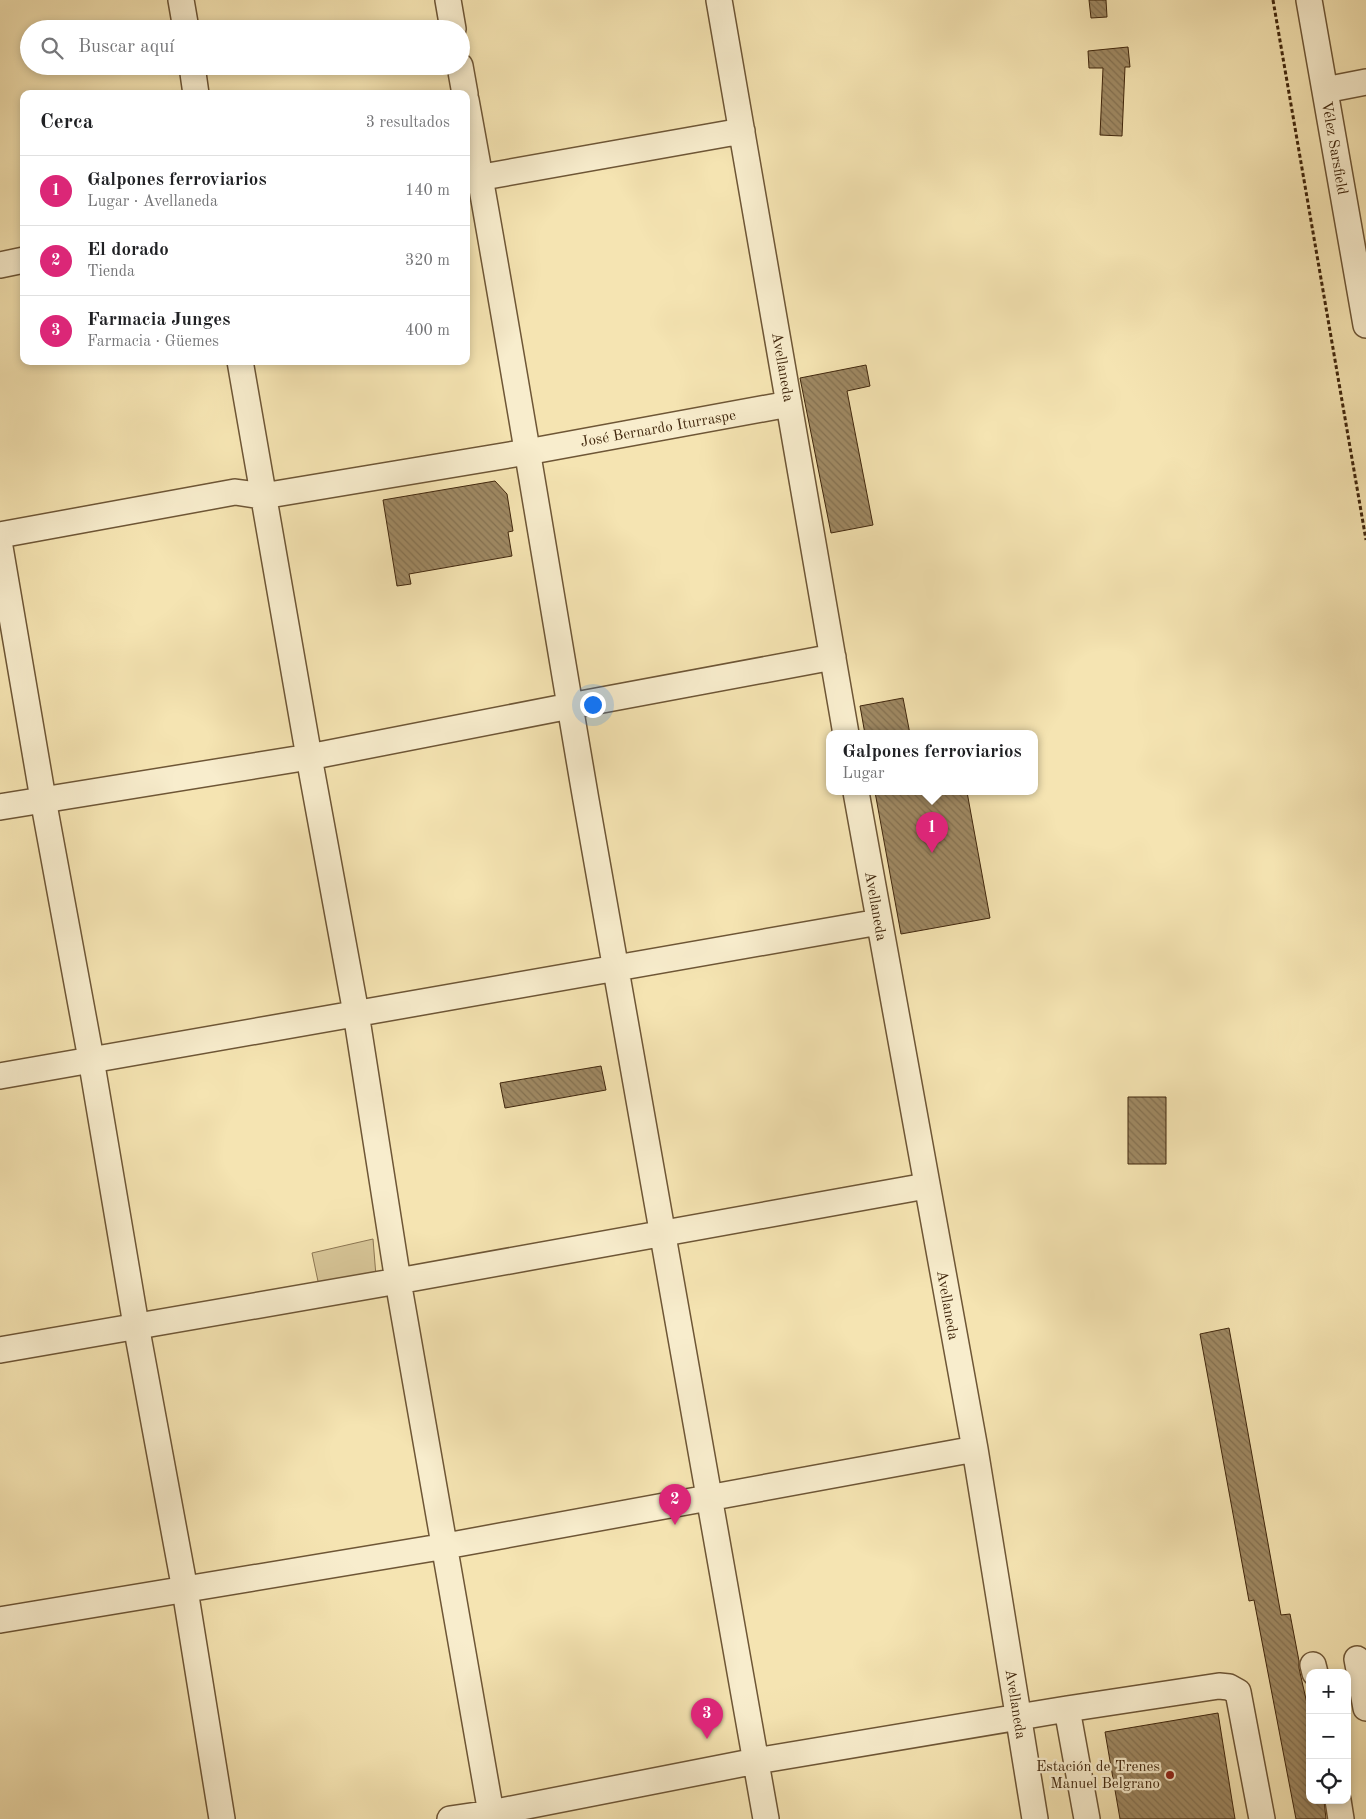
<!DOCTYPE html>
<html lang="es">
<meta charset="utf-8">
<style>
body{margin:0;font-family:"Old Standard TT",serif;background:#f2f2f2;color:#202124}
.controls{position:absolute;right:15px;bottom:15px;display:grid;overflow:hidden;border-radius:10px;box-shadow:0 2px 8px #0003}
.controls button{width:45px;height:45px;display:grid;place-items:center;padding:0;border:0;border-bottom:1px solid #e0e0e0;background:#fff;color:#202124;font:25px sans-serif}
.you{position:absolute;left:592px;top:704px;width:18px;height:18px;margin:-12px;border:4px solid #fff;border-radius:50%;background:#1a73e8;box-shadow:0 0 0 8px #1a73e833}
.badge{display:grid;place-items:center;width:32px;height:32px;border-radius:50%;background:#db2777;color:#fff;font-size:16px;font-weight:700}
.pin{position:absolute;translate:-50% -41px;filter:drop-shadow(0 1px 2px #0008)}
.pin::after{content:'';position:absolute;top:26px;width:18px;height:15px;background:inherit;clip-path:polygon(0 0,100% 0,50% 100%)}
.popup{position:absolute;left:826px;top:730px;width:212px;height:65px;box-sizing:border-box;display:grid;place-content:center;border-radius:10px;background:#fff;filter:drop-shadow(0 1px 4px #0005);font-size:16px;white-space:nowrap;color:#757577}
.popup b{font-size:19px;color:#202124}
.popup::after{content:'';position:absolute;left:50%;top:100%;margin-left:-10px;border:10px solid transparent;border-top-color:#fff}
.list{margin:0;padding:0;list-style:none}
h2{display:flex;justify-content:space-between;align-items:center;height:65px;margin:0;padding:0 20px;font-size:21px}
h2 small{font-size:16px;font-weight:400;color:#757577}
.list li{display:grid;grid-template-columns:32px 1fr auto;gap:15px;align-items:center;box-sizing:border-box;height:70px;padding:0 20px;border-top:1px solid #e0e0e0}
.list b{display:block;font-size:19px;white-space:nowrap}
.list p{margin:0;font-size:16px;white-space:nowrap;color:#757577}
.list em{font-size:16px;font-style:normal;color:#757577}
.icon{flex:none;width:28px;height:28px;fill:none;stroke:currentColor;stroke-width:2;stroke-linecap:round;stroke-linejoin:round}
.map{position:relative;flex:none;width:1366px;height:1819px;overflow:hidden}
.search{position:absolute;background:#fff;box-shadow:0 2px 8px #0003;left:20px;top:20px;width:450px;height:55px;display:flex;align-items:center;gap:12px;box-sizing:border-box;padding:0 18px;border-radius:28px;color:#757577;font-size:19px}
.panel{position:absolute;background:#fff;box-shadow:0 2px 8px #0003;left:20px;top:90px;width:450px;height:275px;border-radius:10px}
.map>svg:first-child{display:block}
</style>
<div class="map">
<svg width="1366" height="1819" viewBox="0 0 1366 1819">
<defs>
<pattern id="building-back-hatch" width="6" height="6" patternUnits="userSpaceOnUse" patternTransform="scale(1.25)"><rect width="6" height="6" fill="#9f8963"/><path d="M-1 5l2 2M0 0l6 6M5-1l2 2" fill="none" stroke="#837050"/></pattern>
</defs>
<rect width="100%" height="100%" fill="#f5e4b2"/>
<filter id="stains"><feTurbulence type="fractalNoise" baseFrequency=".004" numOctaves="4"/><feColorMatrix values="0 0 0 0 .2 0 0 0 0 .09 0 0 0 0 .02 0 0 0 .5 -.17"/></filter>
<radialGradient id="worn" r=".72"><stop offset=".6" stop-color="#630" stop-opacity="0"/><stop offset="1" stop-color="#630" stop-opacity=".3"/></radialGradient>
<path fill="#d6c496" stroke="#8c7652" d="M 373,1239 L 376,1276 L 319,1286 L 312,1253 Z"/>
<path fill="url(#building-back-hatch)" stroke="#41270d" d="M 1089,0 L 1106,0 L 1107,17 L 1091,18 Z
M 1128,47 L 1130,67 L 1125,67 L 1122,136 L 1100,135 L 1103,68 L 1089,68 L 1088,51 Z
M 866,365 L 870,386 L 847,391 L 873,525 L 831,533 L 800,378 Z
M 495,481 L 507,494 L 513,531 L 508,532 L 512,556 L 409,574 L 411,584 L 397,586 L 383,500 Z
M 903,698 L 910,734 L 865,734 L 860,706 Z
M 875,792 L 967,792 L 990,918 L 901,934 Z
M 601,1066 L 606,1090 L 505,1108 L 500,1083 Z
M 1128,1097 L 1166,1097 L 1166,1164 L 1128,1164 Z
M 1229,1328 L 1281,1615 L 1290,1614 L 1299,1661 L 1299,1668 L 1310,1717 L 1310,1800 L 1324,1800 L 1326,1819 L 1296,1819 L 1254,1600 L 1249,1601 L 1200,1334 Z
M 1218,1713 L 1235,1819 L 1120,1819 L 1105,1732 Z"/>
<g fill="none" stroke-linecap="round" stroke-linejoin="round">
<defs>
<path id="minor" d="M 181,0 L 186,29
M 448,0 L 453,29
M 719,0 L 846,734
M 1309,0 L 1366,325
M 192,66 L 196,94
M 460,66 L 465,94
M 1325,90 L 1366,82
M 466,100 C 509,333 546,567 586,800 C 645,1140 707,1479 766,1819
M 466,180 L 742,131
M 0,265 L 24,260
M 240,361 L 309,757 L 356,1013 L 398,1281 L 492,1819
M 0,535 L 235,492 L 263,496 L 527,452 L 789,404
M 0,547 L 43,799 L 91,1059 L 136,1325 L 185,1590 L 222,1819
M 856,792 L 975,1449 L 1035,1819
M 0,807 L 309,757 L 570,706 L 833,657
M 0,1076 L 879,922
M 0,1350 L 398,1281 L 926,1186
M 0,1620 L 446,1546 L 975,1449
M 1357,1659 L 1366,1708
M 1313,1665 L 1315,1673
M 1067,1709 L 1087,1819
M 1338,1800 L 1341,1819
M 450,1819 L 491,1813 L 756,1761 L 1067,1709 L 1219,1686 L 1229,1687 L 1238,1692 L 1262,1819"/>
</defs>
<use href="#minor" stroke="#6e5636" stroke-width="28"/>
<path stroke="#41270d" stroke-width="3" stroke-dasharray="4 2.5" stroke-linecap="butt" d="M 1273,0 L 1366,540"/>
<use href="#minor" stroke="#f8edcd" stroke-width="25"/>
</g>
<circle fill="#8f2418" stroke="#f8edcd" stroke-width="2" cx="1170" cy="1775" r="5"/>
<g text-anchor="middle" stroke-width="4.5" stroke-linejoin="round" paint-order="stroke">
<g font-size="15" fill="#41270d" stroke="#f8edcd">
<text transform="translate(1335 148) rotate(80)" y="5">Vélez Sarsfield</text>
<text transform="translate(783 367) rotate(80)" y="5">Avellaneda</text>
<text transform="translate(658 428) rotate(-10)" y="5">José Bernardo Iturraspe</text>
<text transform="translate(876 906) rotate(80)" y="5">Avellaneda</text>
<text transform="translate(948 1305) rotate(80)" y="5">Avellaneda</text>
<text transform="translate(1016 1704) rotate(81)" y="5">Avellaneda</text>
</g>
<g font-size="15" fill="#41270d" stroke="#f8edcd" text-anchor="end">
<text x="1160" y="1771">Estación de Trenes<tspan x="1160" dy="17">Manuel Belgrano</tspan></text>
</g>
</g>
<rect width="100%" height="100%" filter="url(#stains)"/>
<rect width="100%" height="100%" fill="url(#worn)"/>
</svg>
<div class="controls">
<button>+</button>
<button>−</button>
<button><svg class="icon" aria-label="locate" viewBox="0 0 24 24"><circle cx="12" cy="12" r="6"/><path d="M12 2v4M12 18v4M2 12h4M18 12h4"/></svg></button>
</div>
<div class="you"></div>
<div class="pin badge" style="left:932px;top:853px">1</div>
<div class="popup"><b>Galpones ferroviarios</b>Lugar</div>
<div class="pin badge" style="left:675px;top:1525px">2</div>
<div class="pin badge" style="left:707px;top:1739px">3</div>
<div class="search"><svg class="icon" aria-label="search" viewBox="0 0 24 24"><circle cx="10" cy="10" r="6"/><path d="M15 15l6 6"/></svg>Buscar aquí</div>
<section class="panel">
<h2>Cerca<small>3 resultados</small></h2>
<ul class="list">
<li><span class="badge">1</span><div><b>Galpones ferroviarios</b><p>Lugar · Avellaneda</p></div><em>140 m</em></li>
<li><span class="badge">2</span><div><b>El dorado</b><p>Tienda</p></div><em>320 m</em></li>
<li><span class="badge">3</span><div><b>Farmacia Junges</b><p>Farmacia · Güemes</p></div><em>400 m</em></li>
</ul>
</section>
</div>
